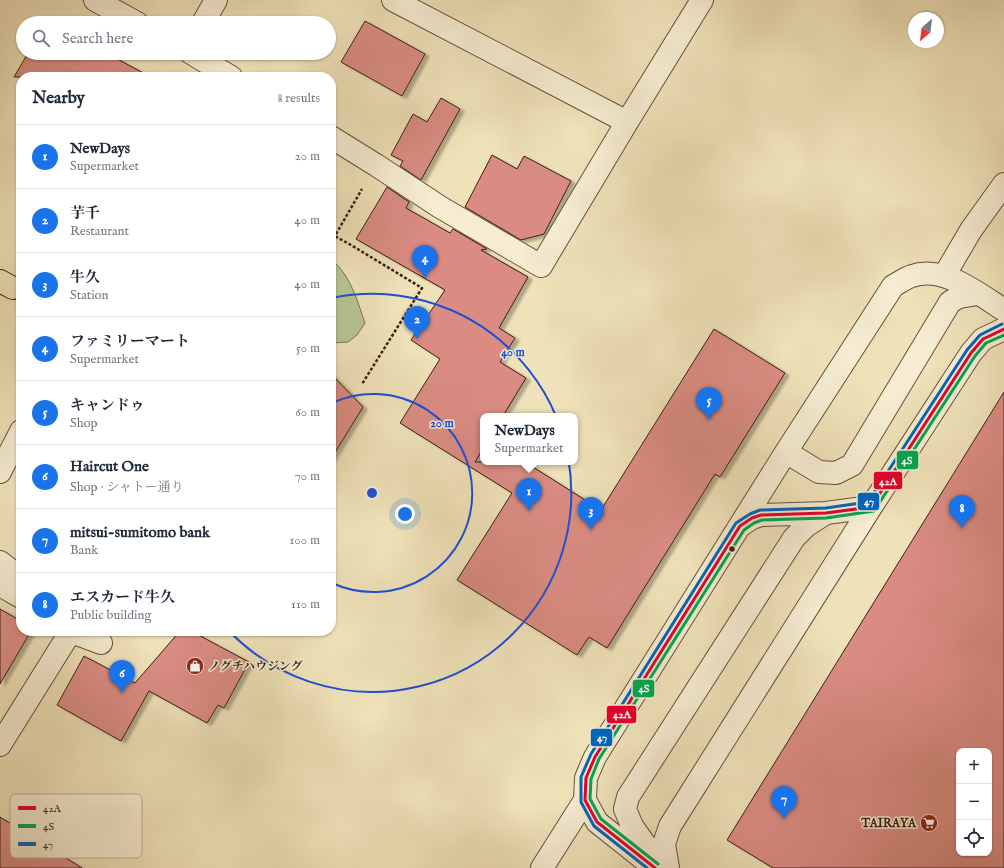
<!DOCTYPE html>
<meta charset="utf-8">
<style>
body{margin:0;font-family:"IM FELL English","Noto Serif JP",serif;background:#f6f6f7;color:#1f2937}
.controls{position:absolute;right:12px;bottom:12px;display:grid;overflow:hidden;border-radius:8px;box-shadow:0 1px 3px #0004}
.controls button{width:36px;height:36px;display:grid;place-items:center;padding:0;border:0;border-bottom:1px solid #e0e1e3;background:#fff;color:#1f2937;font:20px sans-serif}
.compass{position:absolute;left:908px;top:12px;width:36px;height:36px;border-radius:50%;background:#fff;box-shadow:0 1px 3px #0004;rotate:208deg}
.you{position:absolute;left:405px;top:514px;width:14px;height:14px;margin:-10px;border:3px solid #fff;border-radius:50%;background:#1a73e8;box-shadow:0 0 0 6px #1a73e833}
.badge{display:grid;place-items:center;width:26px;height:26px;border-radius:50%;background:#1a73e8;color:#fff;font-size:13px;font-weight:700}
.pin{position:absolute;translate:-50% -33px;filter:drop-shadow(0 1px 2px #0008)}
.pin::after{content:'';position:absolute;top:21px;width:14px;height:12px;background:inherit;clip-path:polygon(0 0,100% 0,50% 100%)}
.popup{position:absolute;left:480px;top:413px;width:98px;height:52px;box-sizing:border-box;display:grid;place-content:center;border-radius:8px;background:#fff;filter:drop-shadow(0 1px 3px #0005);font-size:13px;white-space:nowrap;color:#747a83}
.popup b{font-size:15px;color:#1f2937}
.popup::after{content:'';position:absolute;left:50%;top:100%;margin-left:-8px;border:8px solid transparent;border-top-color:#fff}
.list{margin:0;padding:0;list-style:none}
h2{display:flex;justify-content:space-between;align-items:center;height:52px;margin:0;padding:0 16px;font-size:17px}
h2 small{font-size:13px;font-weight:400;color:#747a83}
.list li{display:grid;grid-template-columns:26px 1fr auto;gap:12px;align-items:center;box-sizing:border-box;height:64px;padding:0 16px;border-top:1px solid #e0e1e3}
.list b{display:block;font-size:15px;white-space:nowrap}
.list p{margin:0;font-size:13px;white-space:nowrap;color:#747a83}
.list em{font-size:13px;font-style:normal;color:#747a83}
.icon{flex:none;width:22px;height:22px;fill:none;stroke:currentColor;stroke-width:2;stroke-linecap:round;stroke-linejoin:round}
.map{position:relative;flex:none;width:1004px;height:868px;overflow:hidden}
.search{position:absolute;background:#fff;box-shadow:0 1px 3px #0004;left:16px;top:16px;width:320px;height:44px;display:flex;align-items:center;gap:10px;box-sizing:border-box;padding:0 14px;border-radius:22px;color:#747a83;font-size:15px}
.panel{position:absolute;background:#fff;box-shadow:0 1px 3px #0004;left:16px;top:72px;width:320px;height:564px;border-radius:16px}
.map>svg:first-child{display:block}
</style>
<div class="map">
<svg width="1004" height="868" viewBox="0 0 1004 868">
<defs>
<filter id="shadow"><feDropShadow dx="4.5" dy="2.5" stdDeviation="1" flood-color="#0004"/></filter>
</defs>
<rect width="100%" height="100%" fill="#efe1b8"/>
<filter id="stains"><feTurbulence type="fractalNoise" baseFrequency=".005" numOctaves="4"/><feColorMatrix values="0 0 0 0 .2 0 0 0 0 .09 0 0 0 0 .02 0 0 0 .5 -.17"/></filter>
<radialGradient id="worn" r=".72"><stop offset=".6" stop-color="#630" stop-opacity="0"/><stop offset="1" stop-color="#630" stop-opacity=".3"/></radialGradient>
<path fill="#b6c390" stroke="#767151" d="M 331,259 C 351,276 357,300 365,323 L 357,335 L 348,342 L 331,343 Z"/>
<path fill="#da8c83" stroke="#371f12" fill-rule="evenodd" filter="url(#shadow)" d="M 365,21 L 425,54 L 402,96 L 341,62 Z
M 28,53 L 106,53 L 151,77 L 14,77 Z
M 441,98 L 460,109 L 421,180 L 400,166 L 403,161 L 391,155 L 413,114 L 427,122 Z
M 492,155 L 517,169 L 524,156 L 571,181 L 544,234 L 521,240 L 465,207 Z
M 387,187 L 409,202 L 406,208 L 450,233 L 453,229 L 487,249 L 481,250 L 528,277 L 499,328 L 515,338 L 500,362 L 526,378 L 503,416 L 483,416 L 483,449 L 475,462 L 525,462 L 601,510 L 714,329 L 785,373 L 720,477 L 715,474 L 607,648 L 589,637 L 577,655 L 457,580 L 512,493 L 400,423 L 440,359 L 411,340 L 445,290 L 356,239 Z
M 331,374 L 363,407 L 331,459 Z
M 1004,392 L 1004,868 L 773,868 L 727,840 ZM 959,751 L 989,751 L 989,853 L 959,853 Z
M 0,609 L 21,621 L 21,631 L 31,631 L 0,684 Z
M 180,631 L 191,631 L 249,662 L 224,708 L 218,705 L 207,723 L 149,691 L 121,741 L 57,705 L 84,656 L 135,683 Z
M 0,817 L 82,868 L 0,868 Z"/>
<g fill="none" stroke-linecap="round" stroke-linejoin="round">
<defs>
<path id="minor" d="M 95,0 L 137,23
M 393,0 L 627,122
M 203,23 L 216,0
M 191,53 L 231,77
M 331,137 L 376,165 L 440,207 L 541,266 L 627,122 L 702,0
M 944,276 L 971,230 L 1004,184
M 786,452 L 819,472 L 836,473 L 852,465 L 950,302 L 959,297 L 978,294
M 0,472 L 21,431
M 740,526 L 752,518 L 761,515 L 826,513 L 871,507
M 0,562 L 21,578
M 0,585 L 21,597
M 69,631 L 101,643
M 0,745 L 71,631
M 656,860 L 632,826 L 625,809 L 628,797 L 794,538 L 806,526 L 826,513
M 542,868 L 585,800
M 655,868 L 597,822 L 585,800 L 586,778 L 595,757 L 786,452 L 893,286 C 899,283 905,278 912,276 C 943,265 979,294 1004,310
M 668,868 L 664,844 L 670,826 L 871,507 L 971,353 L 983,339 L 1004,329"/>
<path id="major" d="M 0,281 L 13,288"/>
</defs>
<use href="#minor" stroke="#65503c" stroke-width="24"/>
<use href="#major" stroke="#371f12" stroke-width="24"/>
<path stroke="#371f12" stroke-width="2.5" stroke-dasharray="3 2" stroke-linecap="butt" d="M 331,234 L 351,245 L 422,288 L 362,384
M 336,234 L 362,189"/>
<use href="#minor" stroke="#f5ecd1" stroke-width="22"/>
<use href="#major" stroke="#efe1b8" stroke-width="22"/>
<defs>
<path id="bus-1" d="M 655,868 L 597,822 L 585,800 L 586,778 L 595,757 L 740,526 L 752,518 L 761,515 L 826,513 L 871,507 L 971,353 L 983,339 L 1004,329"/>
<path id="bus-2" d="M 658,864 L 601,819 L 590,799 L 591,779 L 599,759 L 744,530 L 754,523 L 762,520 L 826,518 L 874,511 L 975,356 L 986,343 L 1004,335"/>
<path id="bus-3" d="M 647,868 L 594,826 L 581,802 L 581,777 L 591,754 L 736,523 L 750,514 L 760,510 L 826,508 L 868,502 L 967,350 L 980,335 L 1002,324"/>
</defs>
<use href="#bus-1" stroke="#f5ecd1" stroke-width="6"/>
<use href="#bus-2" stroke="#f5ecd1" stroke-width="6"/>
<use href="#bus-3" stroke="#f5ecd1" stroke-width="6"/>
<use href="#bus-1" stroke="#e4002b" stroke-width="3"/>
<use href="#bus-2" stroke="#00a651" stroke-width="3"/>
<use href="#bus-3" stroke="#0065bd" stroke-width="3"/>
</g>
<g fill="none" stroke="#1d4ed8" stroke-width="2">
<path d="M332 403A99 99 0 1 1 332 583"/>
<path d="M332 298A199 199 0 1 1 229 631"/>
</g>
<defs>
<symbol id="shop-disc" viewBox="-11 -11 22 22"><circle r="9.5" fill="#8f2418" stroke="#f5ecd1"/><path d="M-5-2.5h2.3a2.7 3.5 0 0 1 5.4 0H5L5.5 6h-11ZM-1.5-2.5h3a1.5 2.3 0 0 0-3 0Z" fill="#fff"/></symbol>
<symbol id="supermarket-disc" viewBox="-11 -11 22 22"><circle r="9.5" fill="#8f2418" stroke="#f5ecd1"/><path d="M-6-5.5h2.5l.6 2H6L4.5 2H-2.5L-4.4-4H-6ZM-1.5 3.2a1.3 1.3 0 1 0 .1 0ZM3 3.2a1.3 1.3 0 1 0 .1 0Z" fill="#fff"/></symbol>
</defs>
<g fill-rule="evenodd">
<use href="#shop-disc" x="185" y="656" width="20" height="20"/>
<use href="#supermarket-disc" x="919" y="813" width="20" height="20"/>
</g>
<circle fill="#371f12" stroke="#f5ecd1" stroke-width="1.5" cx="732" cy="549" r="3.5"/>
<g text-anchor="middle" stroke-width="3" stroke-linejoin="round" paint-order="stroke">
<g font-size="12" font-weight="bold" fill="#371f12" stroke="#f5ecd1" text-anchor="start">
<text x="208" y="670">ノグチハウジング</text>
<text x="916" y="827" text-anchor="end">TAIRAYA</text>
</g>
</g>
<rect x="10" y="794" width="132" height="64" rx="6" fill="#f5ecd1" stroke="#bcae98" stroke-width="1"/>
<rect x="18" y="806" width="18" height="4" fill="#e4002b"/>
<rect x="18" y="824" width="18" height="4" fill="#00a651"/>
<rect x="18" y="842" width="18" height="4" fill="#0065bd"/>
<g font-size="11" fill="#371f12">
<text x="43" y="812">42A</text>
<text x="43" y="830">4S</text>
<text x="43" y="848">47</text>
</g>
<circle cx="372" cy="493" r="6" fill="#1d4ed8" stroke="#f5ecd1" stroke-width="2"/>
<g font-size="12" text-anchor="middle" font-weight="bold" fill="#1d4ed8" stroke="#f5ecd1" stroke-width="3" stroke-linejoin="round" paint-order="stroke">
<text x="513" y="356">40 m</text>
<text x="442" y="427">20 m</text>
</g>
<g stroke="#f5ecd1" stroke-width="1.5">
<rect x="896" y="450" width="23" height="20" rx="4" fill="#00a651"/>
<rect x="873" y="471" width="30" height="19" rx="4" fill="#e4002b"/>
<rect x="857" y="492" width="23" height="19" rx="4" fill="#0065bd"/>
<rect x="632" y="679" width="23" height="19" rx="4" fill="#00a651"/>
<rect x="606" y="705" width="31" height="19" rx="4" fill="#e4002b"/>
<rect x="590" y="728" width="23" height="19" rx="4" fill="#0065bd"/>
</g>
<g font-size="11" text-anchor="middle" font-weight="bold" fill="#fff">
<text x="907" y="464">4S</text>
<text x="888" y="485">42A</text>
<text x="869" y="505">47</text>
<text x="644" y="692">4S</text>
<text x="622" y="718">42A</text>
<text x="602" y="741">47</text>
</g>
<rect width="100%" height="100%" filter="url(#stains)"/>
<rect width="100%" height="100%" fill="url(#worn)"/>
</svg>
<div class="controls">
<button>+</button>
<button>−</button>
<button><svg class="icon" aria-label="locate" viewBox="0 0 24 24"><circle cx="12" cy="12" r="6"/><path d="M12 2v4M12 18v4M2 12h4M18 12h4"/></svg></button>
</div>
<svg class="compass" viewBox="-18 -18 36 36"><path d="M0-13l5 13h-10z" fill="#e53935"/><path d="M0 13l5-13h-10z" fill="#747a83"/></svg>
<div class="you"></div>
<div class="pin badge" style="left:529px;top:511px">1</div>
<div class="popup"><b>NewDays</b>Supermarket</div>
<div class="pin badge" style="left:417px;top:339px">2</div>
<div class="pin badge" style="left:591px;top:530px">3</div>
<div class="pin badge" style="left:425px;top:278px">4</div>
<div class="pin badge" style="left:709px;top:420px">5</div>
<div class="pin badge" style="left:122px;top:693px">6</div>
<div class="pin badge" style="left:784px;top:819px">7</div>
<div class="pin badge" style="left:962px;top:528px">8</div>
<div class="search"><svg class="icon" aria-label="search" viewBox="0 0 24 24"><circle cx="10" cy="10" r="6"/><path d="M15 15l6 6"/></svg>Search here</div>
<section class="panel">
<h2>Nearby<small>8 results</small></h2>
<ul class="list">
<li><span class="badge">1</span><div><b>NewDays</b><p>Supermarket</p></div><em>20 m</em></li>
<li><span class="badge">2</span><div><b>芋千</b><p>Restaurant</p></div><em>40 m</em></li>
<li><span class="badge">3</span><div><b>牛久</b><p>Station</p></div><em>40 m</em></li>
<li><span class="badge">4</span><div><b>ファミリーマート</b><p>Supermarket</p></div><em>50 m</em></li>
<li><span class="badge">5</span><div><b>キャンドゥ</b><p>Shop</p></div><em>60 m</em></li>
<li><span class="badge">6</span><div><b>Haircut One</b><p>Shop · シャトー通り</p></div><em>70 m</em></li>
<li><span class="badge">7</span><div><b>mitsui-sumitomo bank</b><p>Bank</p></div><em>100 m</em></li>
<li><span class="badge">8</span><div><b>エスカード牛久</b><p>Public building</p></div><em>110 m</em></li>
</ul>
</section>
</div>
